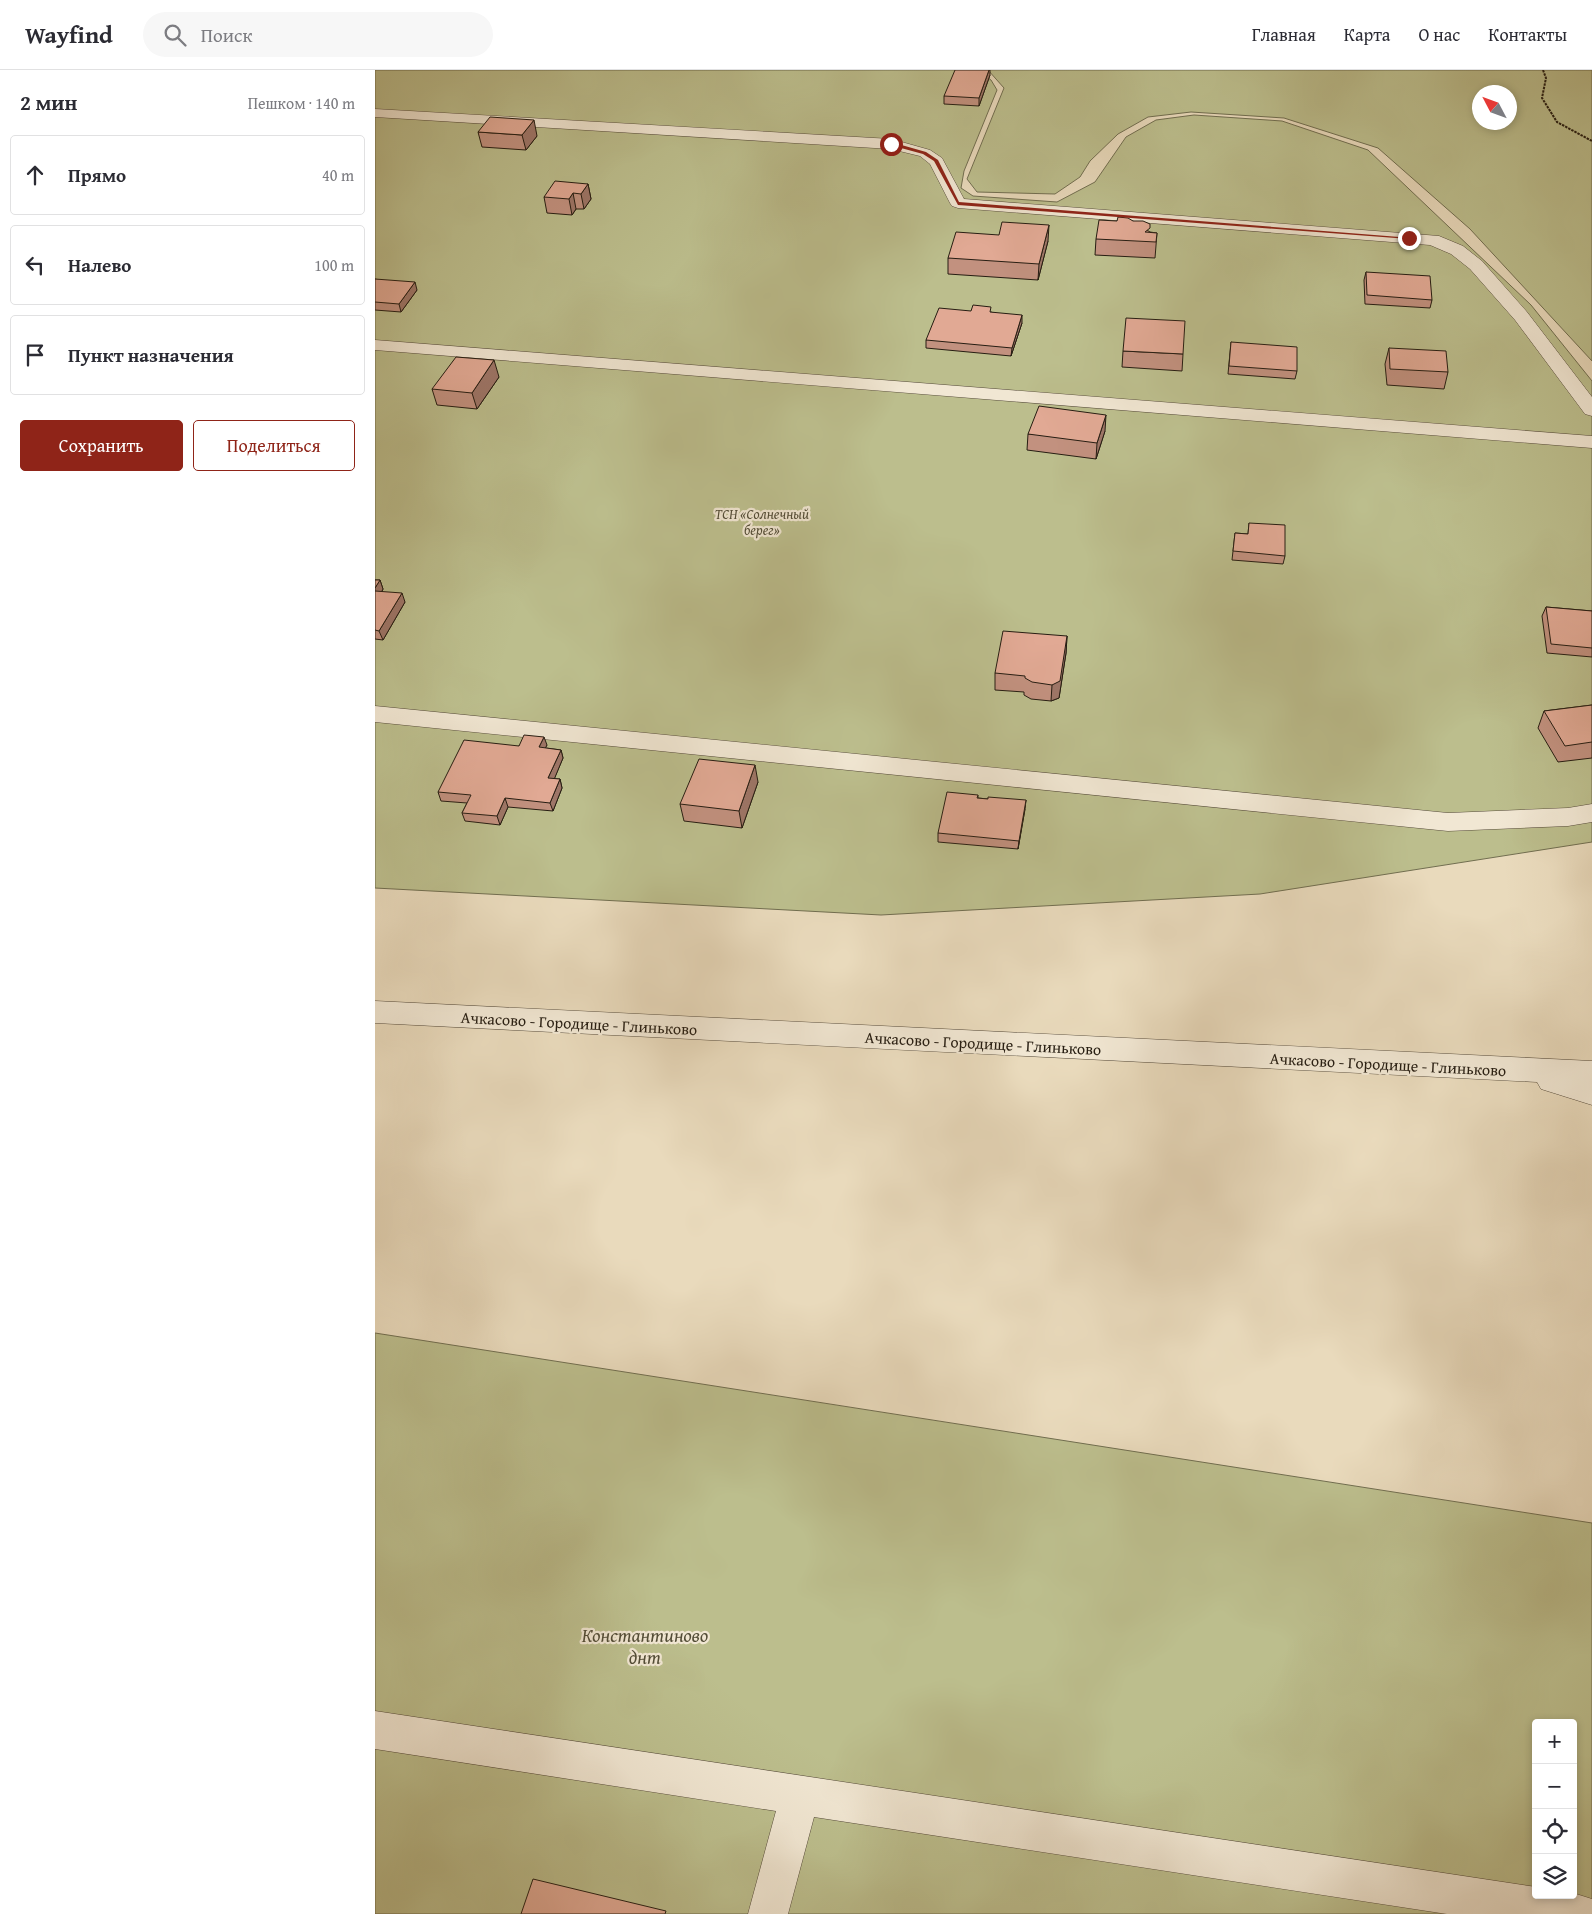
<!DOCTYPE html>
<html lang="ru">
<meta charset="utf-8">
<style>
body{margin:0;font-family:"Gentium Book Plus",serif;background:#f7f7f7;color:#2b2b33}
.controls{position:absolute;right:15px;bottom:15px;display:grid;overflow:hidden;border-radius:5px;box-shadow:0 2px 8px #0003}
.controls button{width:45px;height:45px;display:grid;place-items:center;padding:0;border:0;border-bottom:1px solid #e1e1e2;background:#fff;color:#2b2b33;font:25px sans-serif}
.compass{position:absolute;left:1097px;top:15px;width:45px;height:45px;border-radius:50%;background:#fff;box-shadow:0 2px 8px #0003;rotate:311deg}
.stop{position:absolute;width:15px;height:15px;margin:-11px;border:4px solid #8f2418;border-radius:50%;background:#fff}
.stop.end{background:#8f2418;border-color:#fff;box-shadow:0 1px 5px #0008}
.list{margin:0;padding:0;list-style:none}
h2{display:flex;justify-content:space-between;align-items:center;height:65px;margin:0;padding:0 20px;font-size:21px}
h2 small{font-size:16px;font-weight:400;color:#7c7c81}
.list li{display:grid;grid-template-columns:32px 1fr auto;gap:15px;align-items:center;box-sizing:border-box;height:80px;margin:0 10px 10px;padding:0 10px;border:1px solid #e1e1e2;border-radius:5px}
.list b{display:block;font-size:19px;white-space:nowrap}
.list em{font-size:16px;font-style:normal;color:#7c7c81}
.actions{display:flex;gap:10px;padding:15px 20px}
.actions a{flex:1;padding:11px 0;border:1px solid #8f2418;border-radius:5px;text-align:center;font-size:18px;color:#8f2418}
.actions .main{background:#8f2418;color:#fff}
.icon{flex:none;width:28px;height:28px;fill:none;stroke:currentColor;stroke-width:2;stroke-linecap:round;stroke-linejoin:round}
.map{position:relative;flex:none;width:1217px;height:1844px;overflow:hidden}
header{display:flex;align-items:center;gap:30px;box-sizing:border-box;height:70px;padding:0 25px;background:#fff;border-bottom:1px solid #e1e1e2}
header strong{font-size:24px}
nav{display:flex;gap:28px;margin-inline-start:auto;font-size:18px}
.search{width:350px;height:45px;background:#f7f7f7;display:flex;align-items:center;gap:12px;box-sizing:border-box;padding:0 18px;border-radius:28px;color:#7c7c81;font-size:19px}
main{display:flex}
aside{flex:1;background:#fff}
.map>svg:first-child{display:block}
</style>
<header>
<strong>Wayfind</strong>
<div class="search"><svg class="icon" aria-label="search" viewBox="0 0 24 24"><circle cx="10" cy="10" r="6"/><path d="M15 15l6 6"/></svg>Поиск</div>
<nav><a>Главная</a><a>Карта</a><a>О нас</a><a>Контакты</a></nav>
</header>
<main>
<aside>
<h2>2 мин<small>Пешком · 140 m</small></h2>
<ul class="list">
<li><svg class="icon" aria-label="ahead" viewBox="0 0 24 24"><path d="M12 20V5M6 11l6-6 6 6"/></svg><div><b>Прямо</b></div><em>40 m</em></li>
<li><svg class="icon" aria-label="left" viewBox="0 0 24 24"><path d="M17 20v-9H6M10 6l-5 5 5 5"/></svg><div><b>Налево</b></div><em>100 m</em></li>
<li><svg class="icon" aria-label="arrive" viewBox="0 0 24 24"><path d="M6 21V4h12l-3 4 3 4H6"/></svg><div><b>Пункт назначения</b></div></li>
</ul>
<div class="actions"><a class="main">Сохранить</a><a>Поделиться</a></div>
</aside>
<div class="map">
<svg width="1217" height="1844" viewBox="0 0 1217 1844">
<rect width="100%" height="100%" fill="#e9dabc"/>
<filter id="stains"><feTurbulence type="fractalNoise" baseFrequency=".004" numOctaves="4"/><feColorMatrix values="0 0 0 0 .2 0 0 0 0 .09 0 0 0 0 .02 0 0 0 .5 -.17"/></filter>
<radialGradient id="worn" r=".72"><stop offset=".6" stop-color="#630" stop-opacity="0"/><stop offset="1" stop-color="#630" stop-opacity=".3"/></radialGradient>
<path fill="#bcbe8d" stroke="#716e50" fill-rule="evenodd" d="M 0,0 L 601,0 L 616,10 L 622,20 L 589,101 L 586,118 L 598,126 L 682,132 L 720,112 L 751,67 L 781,50 L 819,45 L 907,51 L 993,80 L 1156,235 L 1217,311 L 1217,772 L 885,824 L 506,845 L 0,818 Z
M 613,0 L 1217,0 L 1217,291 L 1095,159 L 1003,78 L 909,48 L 816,42 L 773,47 L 743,64 L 715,91 L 705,107 L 680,124 L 602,122 L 592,109 L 629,18 ZM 1104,22 L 1134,22 L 1134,52 L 1104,52 Z
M 0,1263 L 1217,1453 L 1217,1844 L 0,1844 ZM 1161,1653 L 1198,1653 L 1198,1825 L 1161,1825 Z"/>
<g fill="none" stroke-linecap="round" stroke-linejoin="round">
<defs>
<path id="minor" d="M 0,39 L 516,69 L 555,80 L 567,88 L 589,129 L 1064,166 L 1088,176 L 1107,191 L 1152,242 L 1217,327 L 1217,346 L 1210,344 L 1140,250 L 1095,199 L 1076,184 L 1055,175 L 583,138 L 577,136 L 575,133 L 555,94 L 545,86 L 516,79 L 0,47 Z
M 0,270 L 1217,366 L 1217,378 L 0,280 Z
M 0,636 L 1073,743 L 1193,738 L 1217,734 L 1217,752 L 1193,756 L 1073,761 L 0,652 Z
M 0,931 L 1217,991 L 1217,1035 L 1166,1019 L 1162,1012 L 0,953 Z
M 0,1641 L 1161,1817 L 1161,1825 L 1198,1825 L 1198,1823 L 1217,1829 L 1217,1844 L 1072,1844 L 439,1747 L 413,1844 L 373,1844 L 401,1741 L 0,1679 Z"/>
</defs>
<use href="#minor" stroke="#574c3c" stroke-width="1"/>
<path stroke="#261d12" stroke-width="2" stroke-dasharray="2.5 1" stroke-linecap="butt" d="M 1168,0 L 1171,8 L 1167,28 L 1182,52 L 1217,71"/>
<use href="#minor" fill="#f1e7d3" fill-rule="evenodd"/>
</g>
<path fill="#c2917f" stroke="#261d12" d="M 615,5 L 604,36 L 569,34 L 569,26 Z
M 103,62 L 162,66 L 151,80 L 107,77 Z
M 213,114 L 216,129 L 209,139 L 201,139 L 197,145 L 172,143 L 169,127 Z
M 742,151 L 758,151 L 775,162 L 782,163 L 780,188 L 720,185 L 721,169 Z
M 673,171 L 663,210 L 573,204 L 573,188 Z
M 991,202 L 1057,230 L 1055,238 L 990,234 L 989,210 Z
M 0,209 L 42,220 L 26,242 L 0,240 Z
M 616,242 L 647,253 L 636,286 L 551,278 L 551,270 Z
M 856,272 L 922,301 L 920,309 L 853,304 Z
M 1014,278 L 1073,302 L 1069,319 L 1012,315 L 1010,294 Z
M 748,281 L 808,284 L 807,301 L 747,297 Z
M 124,307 L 102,339 L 62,335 L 57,319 Z
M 730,361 L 721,389 L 652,380 L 653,364 Z
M 874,453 L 910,486 L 908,494 L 857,490 L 860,463 L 873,464 Z
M 0,510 L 5,510 L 8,519 L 7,522 L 30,532 L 8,570 L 0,569 Z
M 1171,537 L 1217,541 L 1217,587 L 1172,583 L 1167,546 Z
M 692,566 L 691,583 L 684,628 L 676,631 L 656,629 L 649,625 L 649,622 L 620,620 L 620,603 Z
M 1217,635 L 1217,688 L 1183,692 L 1163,658 L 1169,641 Z
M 172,675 L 170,678 L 186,680 L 188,688 L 179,709 L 185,709 L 187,718 L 178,741 L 133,737 L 125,755 L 90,751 L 87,743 L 92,733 L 66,731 L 63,722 L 144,676 Z
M 383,712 L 367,758 L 309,751 L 305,734 Z
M 603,725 L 603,728 L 613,729 L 650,739 L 643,779 L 563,772 L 563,763 Z"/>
<path fill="#9e7668" stroke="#261d12" d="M 614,0 L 615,0 L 615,5 L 604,36 L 604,28 Z
M 159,50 L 162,66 L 151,80 L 147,65 Z
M 213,114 L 216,129 L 209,139 L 206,124 Z
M 198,123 L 201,139 L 197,145 L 194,129 Z
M 674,155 L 673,171 L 663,210 L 664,194 Z
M 40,212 L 42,220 L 26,242 L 24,234 Z
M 647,245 L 647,253 L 636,286 L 637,278 Z
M 119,290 L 124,307 L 102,339 L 97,323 Z
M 731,345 L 730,361 L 721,389 L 722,373 Z
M 5,510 L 8,519 L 2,530 L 0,525 L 0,518 Z
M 27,523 L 30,532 L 8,570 L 4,561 Z
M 692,566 L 691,583 L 684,628 L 676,631 L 677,615 Z
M 169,667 L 172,675 L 166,686 L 164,677 Z
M 186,680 L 188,688 L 176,717 L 173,708 Z
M 380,695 L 383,712 L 367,758 L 364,741 Z
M 185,709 L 187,718 L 178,741 L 175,733 Z
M 130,728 L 133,737 L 125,755 L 122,746 Z
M 651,730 L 650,739 L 643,779 L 644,771 Z"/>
<path fill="#e1a994" stroke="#261d12" d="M 580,0 L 614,0 L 604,28 L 569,26 Z
M 115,47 L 159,50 L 147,65 L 103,62 Z
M 180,111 L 213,114 L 206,124 L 198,123 L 194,129 L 169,127 Z
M 743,147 L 753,148 L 758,151 L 768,151 L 775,154 L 775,158 L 770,162 L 782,163 L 781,172 L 721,169 L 724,150 L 742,151 Z
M 627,152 L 674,155 L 664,194 L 573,188 L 581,162 L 624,165 Z
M 991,202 L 1055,206 L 1057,230 L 992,225 Z
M 0,209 L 40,212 L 24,234 L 0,232 Z
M 598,235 L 616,237 L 615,242 L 647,245 L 637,278 L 551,270 L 564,238 L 596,241 Z
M 751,248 L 810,251 L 808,284 L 748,281 Z
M 856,272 L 922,277 L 922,301 L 854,296 Z
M 1014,278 L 1071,281 L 1073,302 L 1015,299 Z
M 81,287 L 119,290 L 97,323 L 57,319 Z
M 664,336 L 731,345 L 722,373 L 653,364 Z
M 874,453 L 910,455 L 910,486 L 858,481 L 860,463 L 873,464 Z
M 0,510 L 5,510 L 0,518 Z
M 0,521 L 27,523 L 4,561 L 0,560 Z
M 1171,537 L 1217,541 L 1217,578 L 1176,574 Z
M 628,561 L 692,566 L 685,611 L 677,615 L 657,612 L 650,608 L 650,606 L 620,603 Z
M 1217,635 L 1217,672 L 1190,676 L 1169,641 Z
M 149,665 L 169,667 L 164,677 L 186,680 L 173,708 L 185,709 L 175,733 L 130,728 L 122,746 L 87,743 L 96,725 L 63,722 L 89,670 L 144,676 Z
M 324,689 L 380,695 L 364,741 L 305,734 Z
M 572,722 L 603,725 L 602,728 L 613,729 L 613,727 L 651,730 L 644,771 L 563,763 Z
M 158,1809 L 291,1841 L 290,1844 L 146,1844 Z"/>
<path fill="#8f2418" d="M 516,72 L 551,82 L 563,90 L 584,132 L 1037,168 L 1034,169 L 583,135 L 559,91 L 548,84 L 515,75 Z"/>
<g text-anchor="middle" stroke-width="4.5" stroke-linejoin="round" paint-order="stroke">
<g font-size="14" font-style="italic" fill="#534d37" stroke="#f1e7d3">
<text x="387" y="449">ТСН «Солнечный<tspan x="387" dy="16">берег»</tspan></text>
</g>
<g font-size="16" fill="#261d12" stroke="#f1e7d3">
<text transform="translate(204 953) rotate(3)" y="6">Ачкасово - Городище - Глиньково</text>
<text transform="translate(608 973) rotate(3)" y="6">Ачкасово - Городище - Глиньково</text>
<text transform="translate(1013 994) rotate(3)" y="6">Ачкасово - Городище - Глиньково</text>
</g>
<g font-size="19" font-style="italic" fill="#534d37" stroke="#f1e7d3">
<text x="270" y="1572">Константиново<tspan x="270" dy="22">днт</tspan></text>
</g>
</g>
<rect width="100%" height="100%" filter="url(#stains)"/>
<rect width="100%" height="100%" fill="url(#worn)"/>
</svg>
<div class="controls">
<button>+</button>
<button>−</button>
<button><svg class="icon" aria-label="locate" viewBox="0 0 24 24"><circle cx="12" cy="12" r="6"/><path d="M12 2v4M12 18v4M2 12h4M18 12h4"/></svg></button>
<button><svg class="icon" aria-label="layers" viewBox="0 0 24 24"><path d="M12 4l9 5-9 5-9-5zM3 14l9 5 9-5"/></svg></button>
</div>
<svg class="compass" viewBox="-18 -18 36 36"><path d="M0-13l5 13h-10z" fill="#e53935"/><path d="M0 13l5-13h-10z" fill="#7c7c81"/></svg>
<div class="stop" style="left:516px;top:74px"></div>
<div class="stop end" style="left:1034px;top:168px"></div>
</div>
</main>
